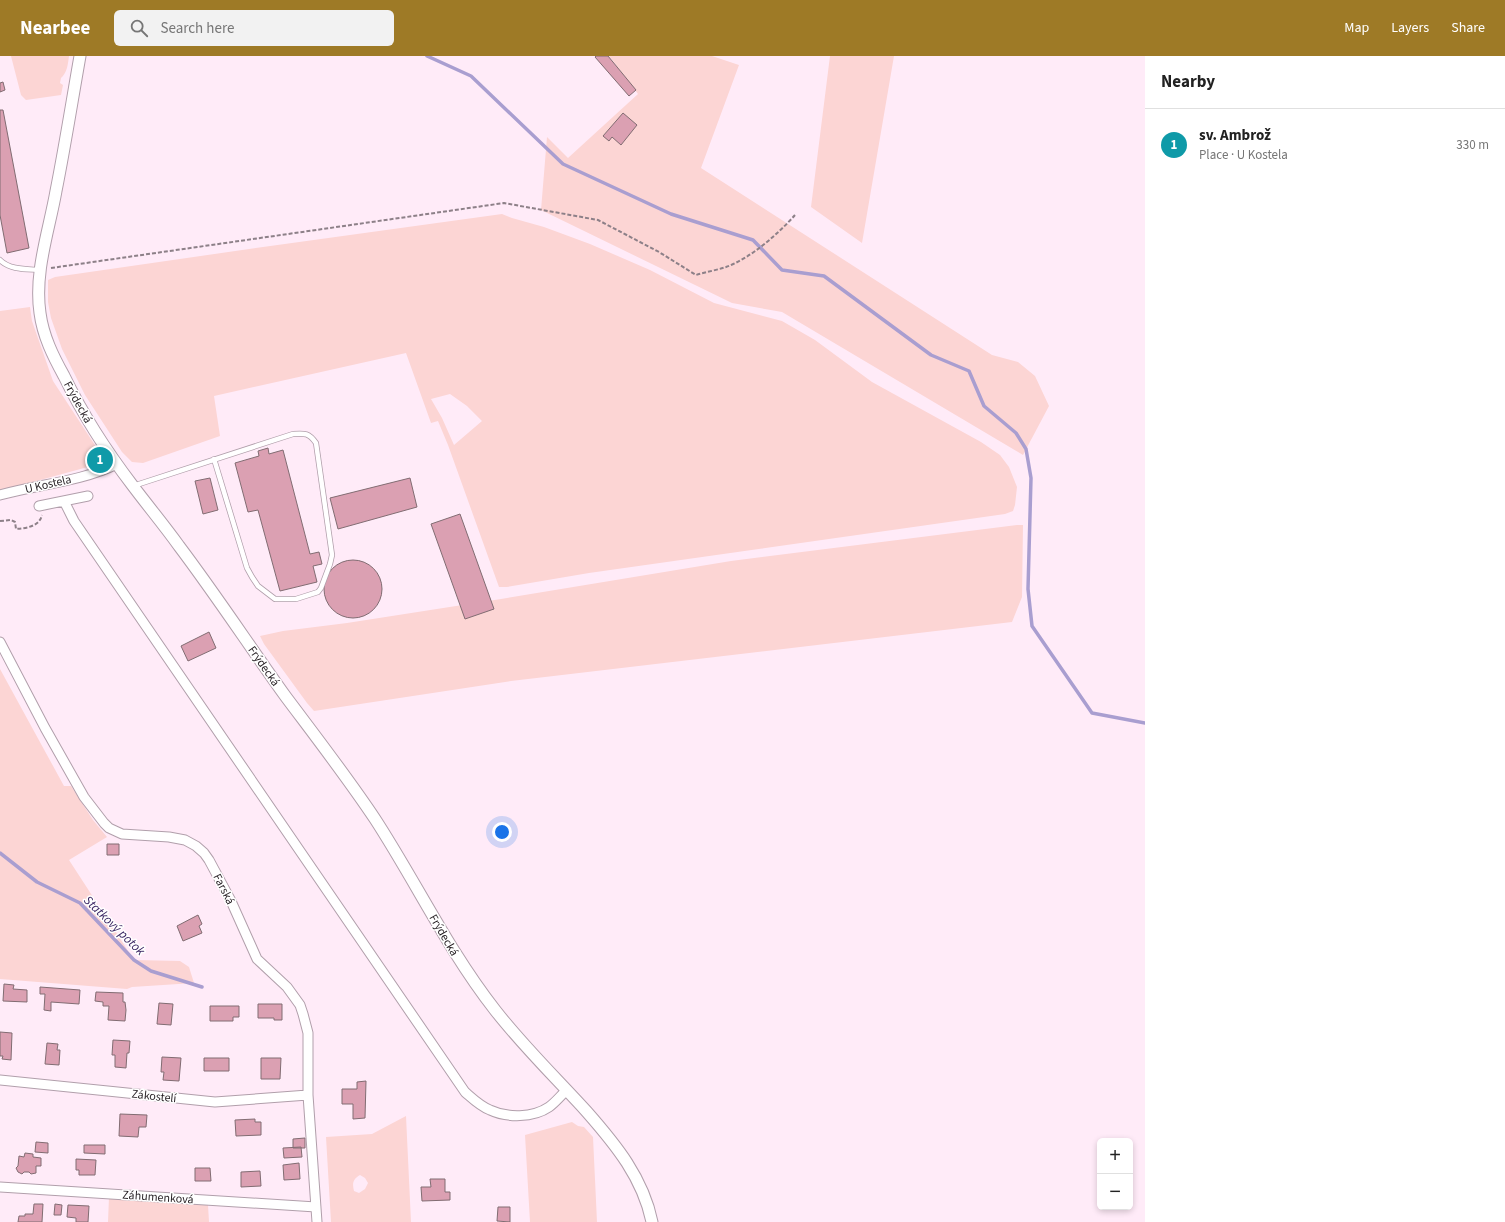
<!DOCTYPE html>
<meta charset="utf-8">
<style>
body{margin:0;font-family:"Source Sans 3",sans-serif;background:#f2f2f2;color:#222}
.controls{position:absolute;right:12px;bottom:12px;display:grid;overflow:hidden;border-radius:6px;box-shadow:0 2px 6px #0003}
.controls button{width:36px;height:36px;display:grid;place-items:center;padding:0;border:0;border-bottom:1px solid #e0e0e0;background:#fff;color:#222;font:20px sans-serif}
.you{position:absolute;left:502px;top:776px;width:14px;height:14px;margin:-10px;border:3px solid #fff;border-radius:50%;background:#1a73e8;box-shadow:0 0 0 6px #1a73e833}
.badge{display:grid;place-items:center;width:26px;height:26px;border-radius:50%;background:#9e7a26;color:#fff;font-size:13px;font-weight:700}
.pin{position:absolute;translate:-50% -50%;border:2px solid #fff;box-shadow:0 1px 4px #0006}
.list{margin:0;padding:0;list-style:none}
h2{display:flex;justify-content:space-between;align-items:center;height:52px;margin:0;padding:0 16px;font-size:17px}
h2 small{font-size:13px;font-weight:400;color:#767676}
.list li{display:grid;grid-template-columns:26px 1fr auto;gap:12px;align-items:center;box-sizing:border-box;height:72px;padding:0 16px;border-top:1px solid #e0e0e0}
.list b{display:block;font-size:15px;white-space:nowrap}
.list p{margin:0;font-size:13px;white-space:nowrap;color:#767676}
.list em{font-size:13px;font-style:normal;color:#767676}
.icon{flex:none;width:22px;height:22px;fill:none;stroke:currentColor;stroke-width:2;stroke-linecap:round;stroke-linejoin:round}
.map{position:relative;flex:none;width:1145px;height:1166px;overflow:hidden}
header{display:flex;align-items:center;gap:24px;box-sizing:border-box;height:56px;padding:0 20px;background:#9e7a26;color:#fff}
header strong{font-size:19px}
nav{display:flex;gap:22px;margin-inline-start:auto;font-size:14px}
.search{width:280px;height:36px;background:#f2f2f2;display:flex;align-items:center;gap:10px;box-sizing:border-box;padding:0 14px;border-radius:6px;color:#767676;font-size:15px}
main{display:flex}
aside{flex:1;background:#fff}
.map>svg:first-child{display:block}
</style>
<header>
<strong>Nearbee</strong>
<div class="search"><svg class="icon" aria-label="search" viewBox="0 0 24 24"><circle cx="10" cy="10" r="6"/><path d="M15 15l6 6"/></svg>Search here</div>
<nav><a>Map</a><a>Layers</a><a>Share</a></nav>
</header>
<main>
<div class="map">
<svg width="1145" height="1166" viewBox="0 0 1145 1166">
<rect width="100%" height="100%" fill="#ffebf8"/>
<path fill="#fcd5d4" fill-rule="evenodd" d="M 11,0 L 69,0 C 68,8 67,17 61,22 L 60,27 L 63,29 L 61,39 L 26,44 L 21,39 Z
M 609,0 L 712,0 L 739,9 L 701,112 L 992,299 L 1018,306 L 1035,320 L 1049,350 L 1023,399 L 782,256 L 732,247 L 541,154 L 547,81 L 568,102 L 638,38 Z
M 830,0 L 894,0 L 862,187 L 811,151 Z
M 502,158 L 512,162 L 544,171 L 590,188 L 650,214 L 714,247 L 782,265 L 815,284 L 872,326 L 981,386 L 1000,399 L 1009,411 L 1017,431 L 1015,449 L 1013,455 L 1005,458 L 589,517 L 507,531 L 499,531 L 448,389 L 438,365 L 431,367 L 406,297 L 214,340 L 220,380 L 143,407 L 132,406 L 122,396 L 85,339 L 62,293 L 51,262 L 48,246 L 48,224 L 55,221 L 263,191 ZM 450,338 L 467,350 L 482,365 L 454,389 L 442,362 L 431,343 Z
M 30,251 L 32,265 L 53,325 L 106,406 L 0,435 L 0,255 Z
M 1017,469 L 1023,469 L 1022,541 L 1012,566 L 511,625 L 314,655 L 307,647 L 264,588 L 260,580 L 283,575 L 347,567 L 501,543 L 731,505 Z
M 0,613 L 64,730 L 71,730 L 93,764 L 107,781 L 69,804 L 134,904 L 180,905 L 189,911 L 194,927 L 132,931 L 127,933 L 0,923 Z
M 406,1060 L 411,1166 L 331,1166 L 326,1081 L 372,1078 ZM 360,1119 L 365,1122 L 368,1127 L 365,1133 L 359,1137 L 354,1135 C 352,1127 353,1123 360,1119 Z
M 572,1066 L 578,1070 L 584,1071 L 593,1081 L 597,1166 L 530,1166 L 525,1079 Z
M 109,1141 L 208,1149 L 209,1166 L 108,1166 Z"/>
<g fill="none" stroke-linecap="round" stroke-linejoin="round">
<path stroke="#a99ed0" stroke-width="3.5" d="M 427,0 L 471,20 L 563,108 L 671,158 L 753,184 L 782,214 L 824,220 L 931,299 L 969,315 L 984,350 L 1016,377 L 1026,393 L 1031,422 L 1028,533 L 1032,570 L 1092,657 L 1145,667
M 0,797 L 37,826 L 80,847 L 134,904 L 151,915 L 202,931"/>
</g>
<path fill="#dba0b2" stroke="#816c72" d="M 596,0 L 608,0 L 636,34 L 629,40 L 595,1 Z
M 3,26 L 5,34 L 0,36 L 0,27 Z
M 0,54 L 3,54 L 29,192 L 7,197 L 0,159 Z
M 623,57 L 637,69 L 621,89 L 612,81 L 609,85 L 603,80 Z
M 268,392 L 269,398 L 283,394 L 310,498 L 319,496 L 322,508 L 313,510 L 317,526 L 280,535 L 258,454 L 248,456 L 235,407 L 259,400 L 258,395 Z
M 210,422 L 218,454 L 203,458 L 195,425 Z
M 410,422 L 417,451 L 338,473 L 330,442 Z
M 460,458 L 494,553 L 465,563 L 431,468 Z
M324 533a29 29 0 1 1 58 0a29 29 0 1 1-58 0Z
M 209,576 L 216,592 L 188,605 L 181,590 Z
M 107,788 L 119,788 L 119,799 L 107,799 Z
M 198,859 L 202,868 L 199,870 L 202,877 L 183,885 L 177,870 Z
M 4,928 L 14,929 L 13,933 L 27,934 L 27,946 L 3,945 Z
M 40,931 L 80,934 L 79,948 L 51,946 L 51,955 L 44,954 L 45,938 L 40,938 Z
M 96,936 L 123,937 L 123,946 L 125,946 L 126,954 L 125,965 L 108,964 L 109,950 L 103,950 L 103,946 L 95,945 Z
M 159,947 L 173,948 L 171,969 L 157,968 Z
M 258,948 L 282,948 L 282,964 L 274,964 L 274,962 L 258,962 Z
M 210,950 L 239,950 L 239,961 L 233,961 L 233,965 L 210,965 Z
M 0,976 L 12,977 L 11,1004 L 2,1003 L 3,1000 L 0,1000 Z
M 113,984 L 130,985 L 129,997 L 127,997 L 126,1012 L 115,1011 L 115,999 L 112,999 Z
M 47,987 L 58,988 L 57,994 L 60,994 L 59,1009 L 45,1008 Z
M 162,1001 L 181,1002 L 179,1025 L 163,1024 L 164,1016 L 161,1016 Z
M 204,1002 L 229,1002 L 229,1015 L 204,1015 Z
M 261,1002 L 281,1002 L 280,1023 L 261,1023 Z
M 366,1025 L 365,1062 L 353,1063 L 353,1048 L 342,1048 L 342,1033 L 357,1033 L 357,1026 Z
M 120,1058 L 147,1059 L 146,1071 L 139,1071 L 138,1081 L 119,1080 Z
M 255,1063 L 255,1066 L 261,1066 L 261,1079 L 236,1080 L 235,1064 Z
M 305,1082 L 305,1092 L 293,1092 L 293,1083 Z
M 36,1086 L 48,1087 L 48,1097 L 35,1096 Z
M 84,1089 L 105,1089 L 105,1098 L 84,1097 Z
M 301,1091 L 302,1101 L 284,1102 L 283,1092 Z
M 25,1097 L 33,1098 L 33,1101 L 41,1102 L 41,1110 L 36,1110 L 36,1117 L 31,1118 L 29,1116 L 24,1116 L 22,1118 L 18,1116 L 16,1112 L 18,1110 L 19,1100 L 24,1101 Z
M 76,1103 L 96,1104 L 95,1119 L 79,1119 L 79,1114 L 76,1114 Z
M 299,1107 L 300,1123 L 284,1124 L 283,1109 Z
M 195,1112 L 210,1112 L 211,1125 L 195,1125 Z
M 260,1115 L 261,1130 L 241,1131 L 241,1116 Z
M 430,1123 L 445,1123 L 445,1136 L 450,1136 L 450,1144 L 422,1145 L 421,1131 L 431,1131 Z
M 34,1148 L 43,1148 L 42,1166 L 18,1166 L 19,1160 L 25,1160 L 25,1158 L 33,1158 Z
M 55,1148 L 62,1149 L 61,1159 L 54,1159 Z
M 68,1149 L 89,1150 L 88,1166 L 76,1166 L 76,1162 L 67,1161 Z
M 498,1151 L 510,1151 L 510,1166 L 497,1165 Z"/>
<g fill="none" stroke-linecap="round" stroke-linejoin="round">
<defs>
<path id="service" d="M 0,204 C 10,214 26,213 40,214
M 133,430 L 293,378 C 305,377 309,377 316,387 L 332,499 L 330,508 L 321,532 L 318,536 L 296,543 L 275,543 L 258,530 L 252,521 L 247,512 L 214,403"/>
<path id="minor" d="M 0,439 C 39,428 80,426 117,408
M 64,445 L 74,465 L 465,1036 C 473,1043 480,1050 490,1054 C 507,1062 533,1062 549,1051 C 556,1046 561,1039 567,1034
M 39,450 L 88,440
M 0,586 L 45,672 L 84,741 L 104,767 L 109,772 L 122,778 L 169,781 L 185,784 L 196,790 L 204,797 L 209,804 L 231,845 L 257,903 L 287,931 L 300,949 L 303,958 L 308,977 L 308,1039 L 317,1166
M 0,1024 L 215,1046 L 308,1039
M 0,1131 L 316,1151"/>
<path id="tertiary" d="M 80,0 C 72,45 65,90 56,135 C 49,175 34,216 40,257 C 43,280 53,300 64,320 C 83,359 107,396 133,430 C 148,450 164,469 179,490 C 216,539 250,591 286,641 C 316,681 347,721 375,763 C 416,826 448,894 495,954 C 523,990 556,1022 587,1056 C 616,1089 643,1122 652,1166"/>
</defs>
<use href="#service" stroke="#b19fab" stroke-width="6"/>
<use href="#minor" stroke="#b19fab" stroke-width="11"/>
<use href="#tertiary" stroke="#b19fab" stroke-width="13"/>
<path stroke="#8d8088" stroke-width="2" stroke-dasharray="4 2" stroke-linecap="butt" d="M 51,212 L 504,147 L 598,164 L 659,196 L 696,219 C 706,216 717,214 726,211 C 751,202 778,178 795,159
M 0,465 L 11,464 L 15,466 L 16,473 C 26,472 39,471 42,459"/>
<use href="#service" stroke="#fff" stroke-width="4.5"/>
<use href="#minor" stroke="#fff" stroke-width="9"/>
<use href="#tertiary" stroke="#fff" stroke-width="11"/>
</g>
<g text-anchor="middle" stroke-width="3" stroke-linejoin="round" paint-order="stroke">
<g font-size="12" fill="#251f23" stroke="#fff">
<text transform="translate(78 346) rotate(61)" y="4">Frýdecká</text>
<text transform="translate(48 428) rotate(-13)" y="4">U Kostela</text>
<text transform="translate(264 610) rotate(55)" y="4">Frýdecká</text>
<text transform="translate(224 833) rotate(63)" y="4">Farská</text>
<text transform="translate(444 879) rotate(60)" y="4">Frýdecká</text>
<text transform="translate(154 1040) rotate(6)" y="4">Zákostelí</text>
<text transform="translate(158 1141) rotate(4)" y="4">Záhumenková</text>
</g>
<g font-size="13" font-style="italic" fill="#3a2663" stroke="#fff">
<text transform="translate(115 869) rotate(44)" y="5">Statkový potok</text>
</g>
</g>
</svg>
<div class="controls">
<button>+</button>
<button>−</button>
</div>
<div class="you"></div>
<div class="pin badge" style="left:100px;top:404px;background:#0f9aa8">1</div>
</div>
<aside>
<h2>Nearby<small></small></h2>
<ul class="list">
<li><span class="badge" style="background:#0f9aa8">1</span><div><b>sv. Ambrož</b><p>Place · U Kostela</p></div><em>330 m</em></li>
</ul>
</aside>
</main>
